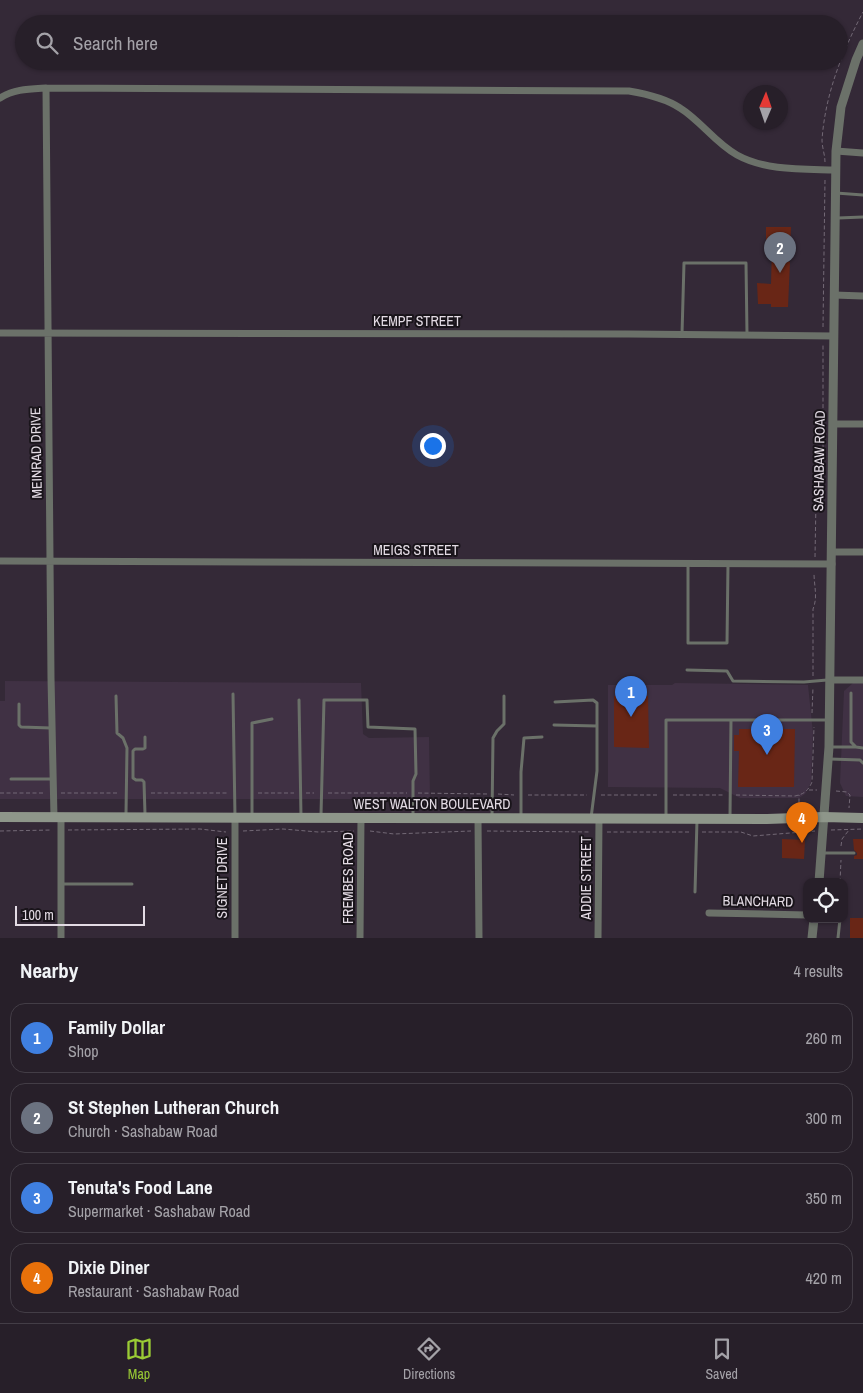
<!DOCTYPE html>
<meta charset="utf-8">
<style>
body{margin:0;font-family:"Archivo Narrow",sans-serif;background:#2f2731;color:#f1f3f6}
.controls{position:absolute;right:15px;bottom:15px;display:grid;overflow:hidden;border-radius:10px;box-shadow:0 1px 4px #0004}
.controls button{width:45px;height:45px;display:grid;place-items:center;padding:0;border:0;border-bottom:1px solid #433d46;background:#271f29;color:#f1f3f6;font:25px sans-serif}
.compass{position:absolute;left:743px;top:85px;width:45px;height:45px;border-radius:50%;background:#271f29;box-shadow:0 1px 4px #0004;rotate:2deg}
.scale{position:absolute;left:15px;bottom:12px;width:130px;box-sizing:border-box;padding-left:5px;border:2px solid #e3dbe4;border-top:0;font-size:14px;line-height:18px;white-space:nowrap;color:#e3dbe4;-webkit-text-stroke:4px #19141a;paint-order:stroke}
.you{position:absolute;left:432px;top:445px;width:18px;height:18px;margin:-12px;border:4px solid #fff;border-radius:50%;background:#1a73e8;box-shadow:0 0 0 8px #1a73e833}
.badge{display:grid;place-items:center;width:32px;height:32px;border-radius:50%;background:#9acb35;color:#fff;font-size:16px;font-weight:700}
.pin{position:absolute;translate:-50% -41px;filter:drop-shadow(0 1px 2px #0008)}
.pin::after{content:'';position:absolute;top:26px;width:18px;height:15px;background:inherit;clip-path:polygon(0 0,100% 0,50% 100%)}
.list{margin:0;padding:0;list-style:none}
h2{display:flex;justify-content:space-between;align-items:center;height:65px;margin:0;padding:0 20px;font-size:21px}
h2 small{font-size:16px;font-weight:400;color:#a4a2a8}
.list li{display:grid;grid-template-columns:32px 1fr auto;gap:15px;align-items:center;box-sizing:border-box;height:70px;margin:0 10px 10px;padding:0 10px;border:1px solid #433d46;border-radius:15px}
.list b{display:block;font-size:19px;white-space:nowrap}
.list p{margin:0;font-size:16px;white-space:nowrap;color:#a4a2a8}
.list em{font-size:16px;font-style:normal;color:#a4a2a8}
.icon{flex:none;width:28px;height:28px;fill:none;stroke:currentColor;stroke-width:2;stroke-linecap:round;stroke-linejoin:round}
.map{position:relative;flex:none;width:863px;height:938px;overflow:hidden}
.search{position:absolute;background:#271f29;box-shadow:0 1px 4px #0004;left:15px;right:15px;top:15px;height:55px;display:flex;align-items:center;gap:12px;box-sizing:border-box;padding:0 18px;border-radius:28px;color:#a4a2a8;font-size:19px}
.sheet{height:385px;background:#271f29}
nav{display:flex;justify-content:space-around;align-items:center;box-sizing:border-box;height:70px;border-top:1px solid #433d46;background:#271f29;font-size:14px;color:#a4a2a8}
nav a{display:grid;justify-items:center;gap:2px}
nav .on{color:#9acb35}
.map>svg:first-child{display:block}
</style>
<div class="map">
<svg width="863" height="938" viewBox="0 0 863 938">
<rect width="100%" height="100%" fill="#342937"/>
<path fill="#403144" d="M 5,681 L 361,683 L 363,734 L 369,738 L 429,737 L 430,799 L 0,799 L 0,701 L 5,701 Z
M 675,683 L 808,685 L 813,733 L 811,782 L 805,794 L 799,798 L 740,798 L 720,788 L 608,787 L 608,685 L 672,685 Z
M 853,683 L 863,683 L 863,797 L 846,796 L 840,783 L 844,691 Z"/>
<path fill="#692616" d="M 766,227 L 791,227 L 790,249 L 787,249 L 787,261 L 790,262 L 788,307 L 771,307 L 771,304 L 758,304 L 757,283 L 771,284 L 772,248 L 766,248 Z
M 614,696 L 648,696 L 649,748 L 614,747 Z
M 739,729 L 795,729 L 794,787 L 738,787 L 739,751 L 734,751 L 734,735 L 739,735 Z
M 782,839 L 805,840 L 804,859 L 782,858 Z
M 853,839 L 863,839 L 863,859 L 854,859 L 854,856 L 857,855 L 857,853 L 854,850 Z
M 850,918 L 863,918 L 863,938 L 850,938 Z"/>
<g fill="none" stroke-linecap="round" stroke-linejoin="round">
<path stroke="#736976" stroke-width="1" stroke-dasharray="4 2.5" stroke-linecap="butt" d="M 825,162 C 825,155 822,147 822,140 C 825,95 842,52 863,12
M 823,327 L 825,179
M 815,557 L 816,500 L 823,458 L 823,344
M 813,676 L 813,609 C 818,597 814,586 814,573
M 812,713 L 813,687
M 809,790 L 817,790
M 836,791 L 847,792 L 850,795 L 849,808
M 0,793 L 44,793
M 61,793 L 119,793
M 151,793 L 229,793
M 258,793 L 294,793
M 306,793 L 314,793
M 328,793 L 407,793
M 418,793 L 487,794
M 498,794 L 514,795
M 528,795 L 587,795
M 601,795 L 659,795
M 673,795 L 724,795
M 736,795 L 795,796 C 804,794 808,791 812,782 L 814,727
M 799,809 L 799,795
M 68,830 L 200,829 L 226,832
M 831,830 L 863,829
M 0,831 L 52,830
M 243,831 L 283,829 L 318,832 L 354,831
M 370,831 L 394,834 L 471,831
M 487,831 L 591,832
M 607,832 L 691,832
M 702,832 L 741,832 L 753,836 L 815,831
M 841,846 L 842,839 L 849,830
M 840,882 L 841,860"/>
<path stroke="#6b7169" stroke-width="3" d="M 836,193 L 863,195
M 838,218 L 863,217
M 682,334 L 684,263 L 746,263 L 747,334
M 688,564 L 688,643 L 727,643 L 728,564
M 687,670 L 727,671 L 733,681 L 804,682 L 827,680
M 851,693 L 851,742 L 856,747 L 863,748
M 233,694 L 235,817
M 116,696 L 117,733 L 123,738 L 127,748 L 126,814
M 299,700 L 301,816
M 555,702 L 593,700 L 597,703 L 597,771 L 591,818
M 19,704 L 19,725 L 21,727 L 51,728
M 554,725 L 597,726
M 829,747 L 856,747
M 830,759 L 860,760 L 863,763
M 11,779 L 52,779
M 145,814 L 144,782 L 142,780 L 136,780 L 133,778 L 133,751 L 135,749 L 143,749 L 145,748 L 145,737
M 321,815 L 324,700 L 367,700 L 368,727 L 415,729 L 416,774 L 413,781 L 413,817
M 252,817 L 252,723 L 272,719
M 492,817 L 493,738 L 497,731 L 504,724 L 504,696
M 521,817 L 521,772 L 524,738 L 542,737
M 730,817 L 731,720
M 666,818 L 666,720 L 827,720
M 822,853 L 854,853
M 61,884 L 132,884
M 695,892 L 697,820
M 838,938 L 840,919"/>
<path stroke="#6b7169" stroke-width="7" d="M 46,88 L 51,678 L 54,817
M 0,98 C 14,89 29,89 46,88 L 629,91 C 647,94 665,98 680,108 C 701,121 715,143 737,155 C 766,171 803,169 835,170
M 836,151 L 863,153
M 834,295 L 863,296
M 0,333 L 629,334 L 834,336
M 833,424 L 863,424
M 832,552 L 863,552
M 0,561 L 832,564
M 830,680 L 863,680
M 61,817 L 61,938
M 235,818 L 235,938
M 478,818 L 479,938
M 709,913 L 807,915
M 360,938 L 361,817
M 598,938 L 599,818"/>
<path stroke="#6b7169" stroke-width="9" d="M 819,882 L 829,747 L 836,151 L 841,107 L 856,60 L 863,44
M 812,938 L 814,919"/>
<path stroke="#8e968a" stroke-width="10" d="M 0,817 L 767,819 L 824,817 L 863,818"/>
</g>
<g text-anchor="middle" stroke-width="4" stroke-linejoin="round" paint-order="stroke">
<g font-size="14" fill="#e3dbe4" stroke="#19141a">
<text x="417" y="326">KEMPF STREET</text>
<text transform="translate(36 453) rotate(-91)" y="5">MEINRAD DRIVE</text>
<text transform="translate(819 461) rotate(-89)" y="5">SASHABAW ROAD</text>
<text x="416" y="555">MEIGS STREET</text>
<text x="432" y="809">WEST WALTON BOULEVARD</text>
<text transform="translate(222 878) rotate(-90)" y="5">SIGNET DRIVE</text>
<text transform="translate(348 878) rotate(-90)" y="5">FREMBES ROAD</text>
<text transform="translate(586 878) rotate(-90)" y="5">ADDIE STREET</text>
<text transform="translate(758 901) rotate(1)" y="5">BLANCHARD</text>
</g>
</g>
</svg>
<div class="controls">
<button><svg class="icon" aria-label="locate" viewBox="0 0 24 24"><circle cx="12" cy="12" r="6"/><path d="M12 2v4M12 18v4M2 12h4M18 12h4"/></svg></button>
</div>
<svg class="compass" viewBox="-18 -18 36 36"><path d="M0-13l5 13h-10z" fill="#e53935"/><path d="M0 13l5-13h-10z" fill="#a4a2a8"/></svg>
<div class="scale">100 m</div>
<div class="you"></div>
<div class="pin badge" style="left:631px;top:717px;background:#3f7fe0">1</div>
<div class="pin badge" style="left:780px;top:273px;background:#6b7280">2</div>
<div class="pin badge" style="left:767px;top:755px;background:#3f7fe0">3</div>
<div class="pin badge" style="left:802px;top:843px;background:#e8710a">4</div>
<div class="search"><svg class="icon" aria-label="search" viewBox="0 0 24 24"><circle cx="10" cy="10" r="6"/><path d="M15 15l6 6"/></svg>Search here</div>
</div>
<section class="sheet">
<h2>Nearby<small>4 results</small></h2>
<ul class="list">
<li><span class="badge" style="background:#3f7fe0">1</span><div><b>Family Dollar</b><p>Shop</p></div><em>260 m</em></li>
<li><span class="badge" style="background:#6b7280">2</span><div><b>St Stephen Lutheran Church</b><p>Church · Sashabaw Road</p></div><em>300 m</em></li>
<li><span class="badge" style="background:#3f7fe0">3</span><div><b>Tenuta's Food Lane</b><p>Supermarket · Sashabaw Road</p></div><em>350 m</em></li>
<li><span class="badge" style="background:#e8710a">4</span><div><b>Dixie Diner</b><p>Restaurant · Sashabaw Road</p></div><em>420 m</em></li>
</ul>
</section>
<nav>
<a class="on"><svg class="icon" aria-label="map" viewBox="0 0 24 24"><path d="M3 6l6-2 6 2 6-2v14l-6 2-6-2-6 2zM9 4v14M15 6v14"/></svg>Map</a>
<a><svg class="icon" aria-label="directions" viewBox="0 0 24 24"><path d="M12 3l9 9-9 9-9-9zM9 14v-3h6M13 9l2 2-2 2"/></svg>Directions</a>
<a><svg class="icon" aria-label="saved" viewBox="0 0 24 24"><path d="M7 4h10v16l-5-4-5 4z"/></svg>Saved</a>
</nav>
